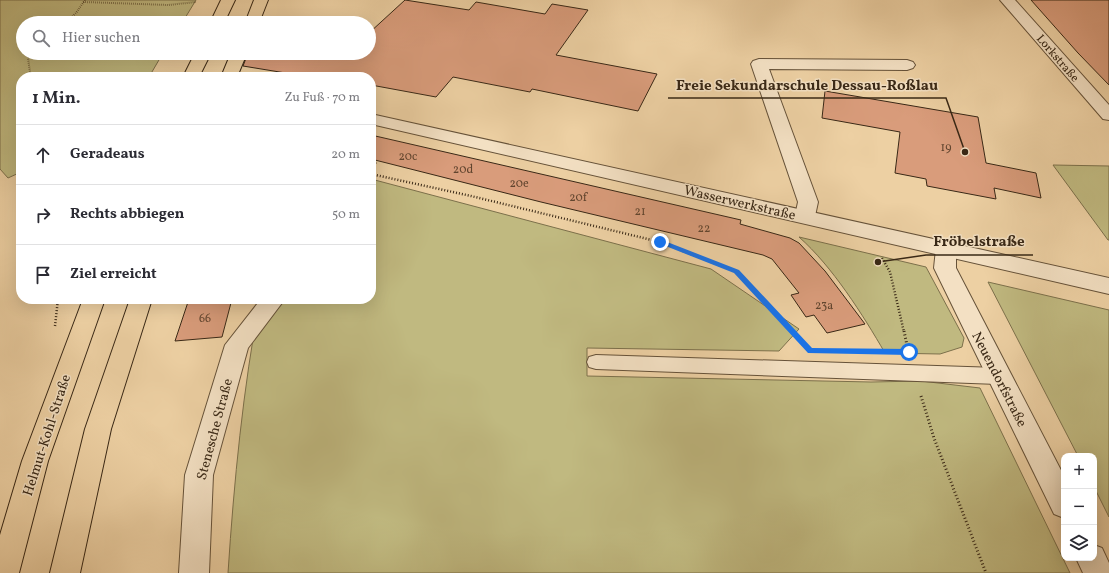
<!DOCTYPE html>
<html lang="de">
<meta charset="utf-8">
<style>
body{margin:0;font-family:Vollkorn,serif;background:#f2f2f3;color:#2b2b33}
.controls{position:absolute;right:12px;bottom:12px;display:grid;overflow:hidden;border-radius:8px;box-shadow:0 4px 16px #0002}
.controls button{width:36px;height:36px;display:grid;place-items:center;padding:0;border:0;border-bottom:1px solid #e1e1e2;background:#fff;color:#2b2b33;font:20px sans-serif}
.stop{position:absolute;width:12px;height:12px;margin:-9px;border:3px solid #1a73e8;border-radius:50%;background:#fff}
.stop.end{background:#1a73e8;border-color:#fff;box-shadow:0 1px 4px #0008}
.list{margin:0;padding:0;list-style:none}
h2{display:flex;justify-content:space-between;align-items:center;height:52px;margin:0;padding:0 16px;font-size:17px}
h2 small{font-size:13px;font-weight:400;color:#7c7c81}
.list li{display:grid;grid-template-columns:26px 1fr auto;gap:12px;align-items:center;box-sizing:border-box;height:60px;padding:0 16px;border-top:1px solid #e1e1e2}
.list b{display:block;font-size:15px;white-space:nowrap}
.list em{font-size:13px;font-style:normal;color:#7c7c81}
.icon{flex:none;width:22px;height:22px;fill:none;stroke:currentColor;stroke-width:2;stroke-linecap:round;stroke-linejoin:round}
.map{position:relative;flex:none;width:1109px;height:573px;overflow:hidden}
.search{position:absolute;background:#fff;box-shadow:0 4px 16px #0002;left:16px;top:16px;width:360px;height:44px;display:flex;align-items:center;gap:10px;box-sizing:border-box;padding:0 14px;border-radius:22px;color:#7c7c81;font-size:15px}
.panel{position:absolute;background:#fff;box-shadow:0 4px 16px #0002;left:16px;top:72px;width:360px;height:232px;border-radius:16px}
.map>svg:first-child{display:block}
</style>
<div class="map">
<svg width="1109" height="573" viewBox="0 0 1109 573">
<rect width="100%" height="100%" fill="#edd0a3"/>
<filter id="stains"><feTurbulence type="fractalNoise" baseFrequency=".005" numOctaves="4"/><feColorMatrix values="0 0 0 0 .2 0 0 0 0 .09 0 0 0 0 .02 0 0 0 .5 -.17"/></filter>
<radialGradient id="worn" r=".72"><stop offset=".6" stop-color="#630" stop-opacity="0"/><stop offset="1" stop-color="#630" stop-opacity=".3"/></radialGradient>
<path fill="#c0b980" stroke="#7c704b" d="M 0,0 L 196,0 L 182,23 L 23,23 L 23,53 L 163,53 L 149,77 L 21,77 L 21,172 L 8,178 L 0,169 Z
M 1053,165 L 1109,166 L 1109,240 L 1108,240 Z
M 371,179 L 711,269 L 799,329 L 779,351 L 587,348 L 587,376 L 871,382 L 921,381 L 980,388 L 1070,573 L 228,573 C 234,481 243,389 260,299 L 371,299 Z
M 799,237 L 926,267 L 964,338 L 962,347 L 940,354 L 885,353 C 863,315 832,266 799,237 Z
M 988,282 L 1109,310 L 1109,517 L 1094,487 L 1094,456 L 1078,456 Z"/>
<path fill="#d99c7b" stroke="#392816" d="M 405,0 L 469,10 L 476,2 L 545,14 L 552,4 L 588,10 L 556,55 L 657,74 L 638,111 L 532,89 L 530,92 L 453,77 L 436,97 L 371,85 L 371,77 L 310,77 L 243,66 L 248,53 L 369,53 L 369,33 Z
M 1031,0 L 1109,0 L 1109,85 L 1078,53 Z
M 825,91 L 978,117 L 986,163 L 1036,173 L 1041,198 L 994,188 L 996,199 L 927,186 L 926,179 L 895,173 L 900,132 L 822,118 Z
M 371,135 L 741,220 L 740,224 L 790,238 L 799,243 L 825,271 L 865,324 L 827,333 L 814,315 L 806,317 L 791,295 L 799,293 L 772,259 L 763,255 L 541,202 L 371,159 Z
M 189,299 L 232,299 L 222,337 L 175,341 Z"/>
<g fill="none" stroke-linecap="round" stroke-linejoin="round">
<defs>
<path id="service" d="M 596,355 L 998,368 L 1005,371 L 1007,376 L 1005,381 L 998,384 L 596,369 L 589,367 L 587,362 L 589,357 Z"/>
<path id="minor" d="M 1000,0 L 1015,0 L 1109,105 L 1109,120 L 1103,119 Z
M 759,59 L 907,60 L 913,62 L 915,65 L 913,68 L 907,70 L 769,69 L 818,202 L 815,216 L 812,221 L 805,223 L 798,221 L 795,216 L 798,202 L 751,64 L 753,61 Z
M 946,242 L 953,244 L 956,249 L 956,268 L 1064,476 L 1064,518 L 1054,514 L 934,268 L 936,249 L 939,244 Z
M 261,299 L 285,299 L 248,348 L 213,475 L 209,573 L 179,573 L 185,475 L 225,345 Z
M 1094,545 L 1102,548 L 1109,563 L 1109,573 L 1083,573 L 1076,558 L 1094,558 Z"/>
<path id="tertiary" d="M 371,114 L 1109,278 L 1109,294 L 371,124 Z"/>
<path id="primary" d="M 221,0 L 235,0 L 224,23 L 210,23 Z
M 254,0 L 268,0 L 259,23 L 245,23 Z
M 195,53 L 211,53 L 199,77 L 183,77 Z
M 231,53 L 247,53 L 237,77 L 221,77 Z
M 83,299 L 105,299 L 48,461 L 19,573 L 0,573 L 0,535 L 22,461 Z
M 130,299 L 152,299 L 111,429 L 80,573 L 50,573 L 85,429 Z"/>
</defs>
<use href="#service" stroke="#665239" stroke-width="2"/>
<use href="#minor" stroke="#665239" stroke-width="2"/>
<use href="#tertiary" stroke="#665239" stroke-width="2"/>
<use href="#primary" stroke="#392816" stroke-width="2"/>
<path stroke="#392816" stroke-width="2" stroke-dasharray="0.5 1.5" stroke-linecap="butt" d="M 83,2 L 168,5 L 196,2
M 65,23 L 76,13 L 85,0
M 33,53 L 28,58 L 30,72 L 34,77"/>
<path stroke="#392816" stroke-width="2.5" stroke-dasharray="1 2" stroke-linecap="butt" d="M 371,167 L 377,161
M 371,174 L 471,196 L 660,242 L 737,272 L 792,332
M 882,258 L 890,272 L 904,332
M 55,326 L 58,299"/>
<path stroke="#392816" stroke-width="3" stroke-dasharray="1 2.5" stroke-linecap="butt" d="M 791,331 L 806,347
M 904,331 L 908,350
M 921,396 L 934,438 L 986,573"/>
<use href="#service" fill="#f3e0c3" fill-rule="evenodd"/>
<use href="#minor" fill="#f3e0c3" fill-rule="evenodd"/>
<use href="#tertiary" fill="#f3e0c3" fill-rule="evenodd"/>
<use href="#primary" fill="#edd0a3" fill-rule="evenodd"/>
</g>
<path fill="#1a73e8" d="M 658,240 L 662,240 L 739,270 L 812,348 L 909,349 L 912,352 L 909,355 L 808,353 L 734,273 L 658,243 Z"/>
<g text-anchor="middle" stroke-width="3" stroke-linejoin="round" paint-order="stroke">
<g font-size="12" fill="#392816" stroke="#f3e0c3">
<text transform="translate(1058 58) rotate(49)" y="4">Lorkstraße</text>
</g>
<g font-size="12" fill="#61452f">
<text x="946" y="151">19</text>
<text x="408" y="160">20c</text>
<text x="463" y="173">20d</text>
<text x="519" y="187">20e</text>
<text x="578" y="201">20f</text>
<text x="640" y="215">21</text>
<text x="704" y="232">22</text>
<text x="824" y="309">23a</text>
<text x="205" y="322">66</text>
</g>
<g font-size="14" fill="#392816" stroke="#f3e0c3">
<text transform="translate(740 202) rotate(13)" y="5">Wasserwerkstraße</text>
<text transform="translate(1000 379) rotate(63)" y="5">Neuendorfstraße</text>
<text transform="translate(214 429) rotate(-75)" y="5">Stenesche Straße</text>
<text transform="translate(46 435) rotate(-72)" y="5">Helmut-Kohl-Straße</text>
</g>
</g>
<path fill="none" stroke="#392816" stroke-width="1.5" d="M965 152L946 98H668M878 262L926 255H1033"/>
<g fill="#392816" stroke="#f3e0c3" stroke-width="1.5">
<circle cx="965" cy="152" r="4"/>
<circle cx="878" cy="262" r="4"/>
</g>
<g font-size="15" text-anchor="middle" font-weight="bold" fill="#392816" stroke="#f3e0c3" stroke-width="3" stroke-linejoin="round" paint-order="stroke">
<text x="807" y="90">Freie Sekundarschule Dessau-Roßlau</text>
<text x="979" y="246">Fröbelstraße</text>
</g>
<rect width="100%" height="100%" filter="url(#stains)"/>
<rect width="100%" height="100%" fill="url(#worn)"/>
</svg>
<div class="controls">
<button>+</button>
<button>−</button>
<button><svg class="icon" aria-label="layers" viewBox="0 0 24 24"><path d="M12 4l9 5-9 5-9-5zM3 14l9 5 9-5"/></svg></button>
</div>
<div class="stop" style="left:909px;top:352px"></div>
<div class="stop end" style="left:660px;top:242px"></div>
<div class="search"><svg class="icon" aria-label="search" viewBox="0 0 24 24"><circle cx="10" cy="10" r="6"/><path d="M15 15l6 6"/></svg>Hier suchen</div>
<section class="panel">
<h2>1 Min.<small>Zu Fuß · 70 m</small></h2>
<ul class="list">
<li><svg class="icon" aria-label="ahead" viewBox="0 0 24 24"><path d="M12 20V5M6 11l6-6 6 6"/></svg><div><b>Geradeaus</b></div><em>20 m</em></li>
<li><svg class="icon" aria-label="right" viewBox="0 0 24 24"><path d="M7 20v-9h11M14 6l5 5-5 5"/></svg><div><b>Rechts abbiegen</b></div><em>50 m</em></li>
<li><svg class="icon" aria-label="arrive" viewBox="0 0 24 24"><path d="M6 21V4h12l-3 4 3 4H6"/></svg><div><b>Ziel erreicht</b></div></li>
</ul>
</section>
</div>
